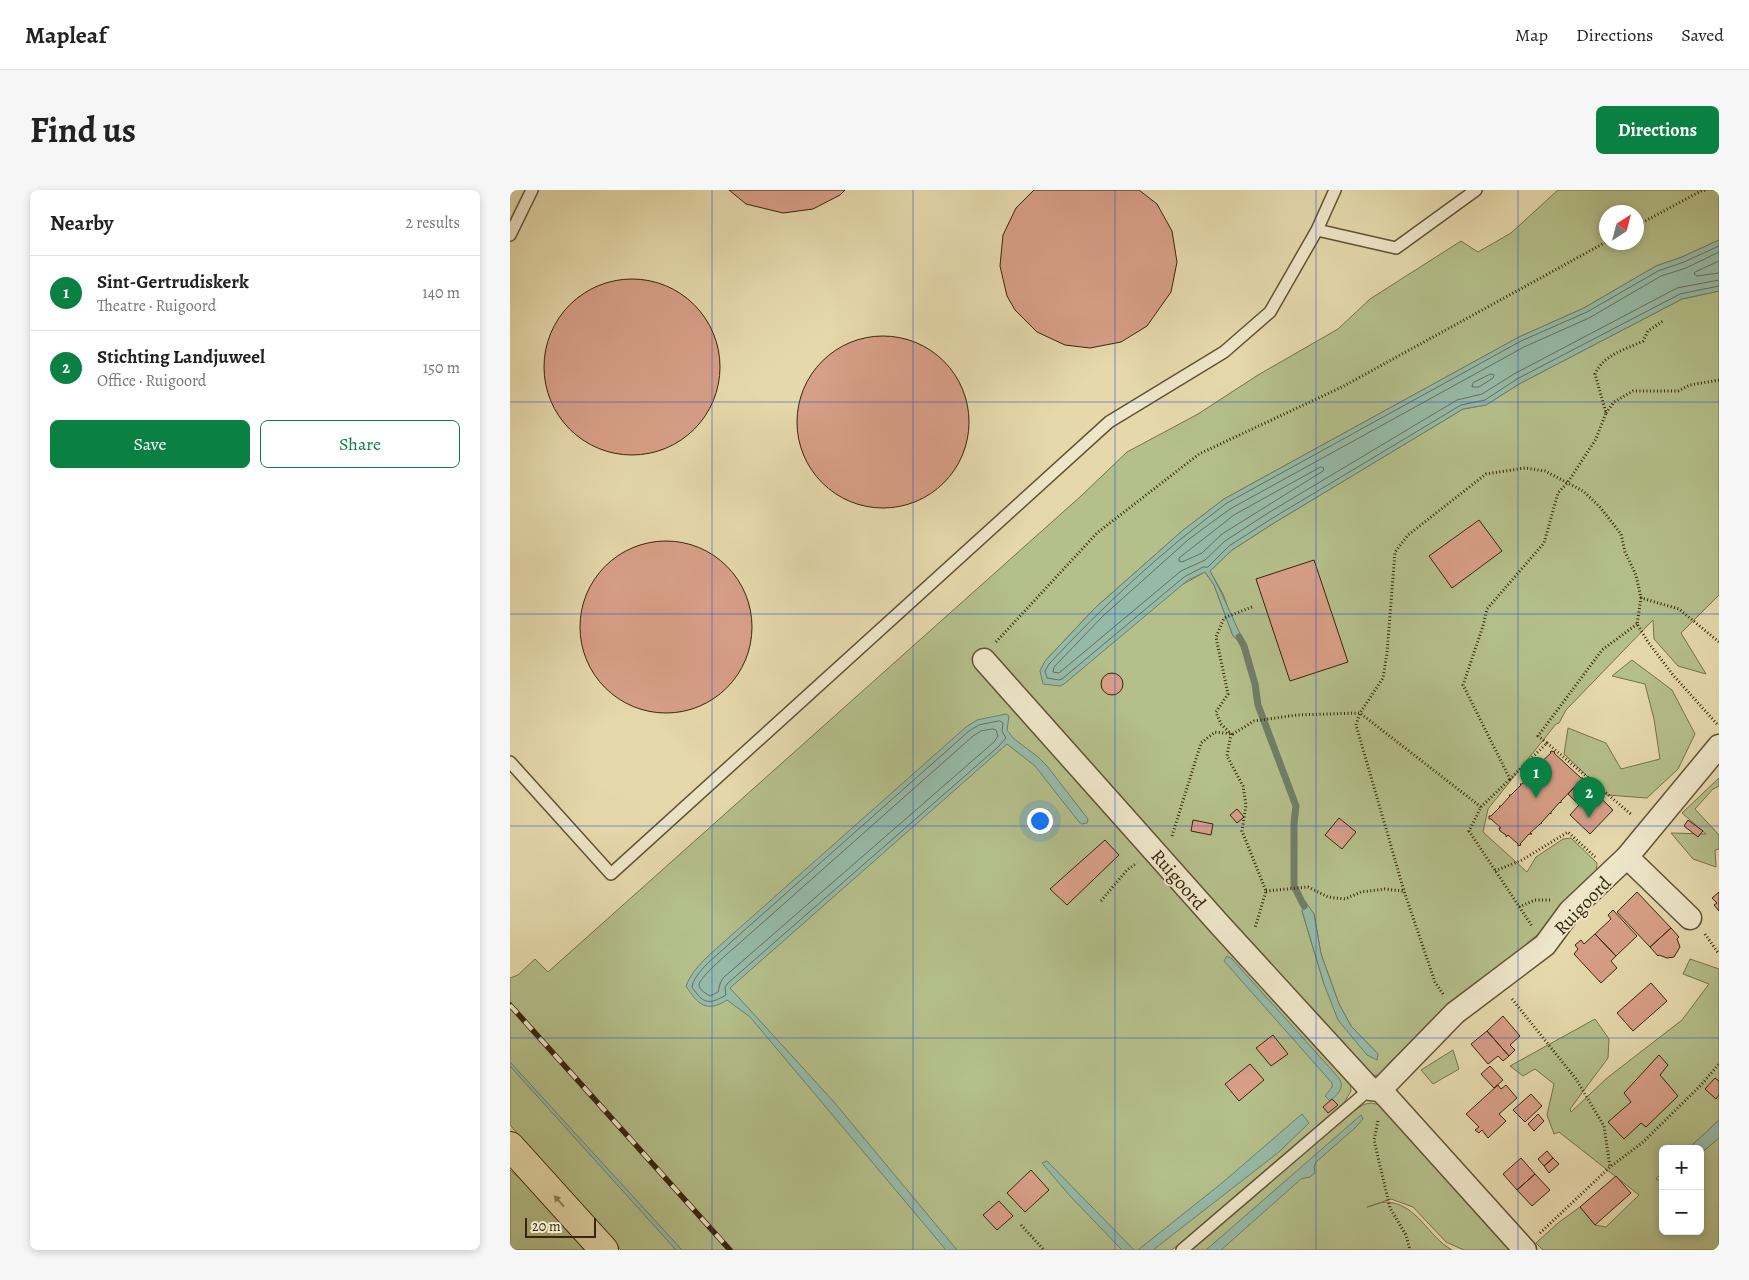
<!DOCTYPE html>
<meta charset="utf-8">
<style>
body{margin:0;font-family:Alegreya,serif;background:#f6f6f6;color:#222}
.controls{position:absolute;right:15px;bottom:15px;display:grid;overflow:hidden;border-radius:8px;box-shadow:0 2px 8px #0003}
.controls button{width:45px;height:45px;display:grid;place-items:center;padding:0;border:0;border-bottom:1px solid #e0e0e0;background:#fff;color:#222;font:25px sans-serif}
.compass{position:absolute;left:1089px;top:15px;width:45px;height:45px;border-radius:50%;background:#fff;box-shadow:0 2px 8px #0003;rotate:36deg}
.scale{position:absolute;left:15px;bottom:12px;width:71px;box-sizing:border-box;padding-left:5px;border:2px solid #38250b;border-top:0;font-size:14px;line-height:18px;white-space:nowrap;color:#38250b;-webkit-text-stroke:4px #eee6c9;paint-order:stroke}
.you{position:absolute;left:529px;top:630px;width:18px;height:18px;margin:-12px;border:4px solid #fff;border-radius:50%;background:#1a73e8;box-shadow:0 0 0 8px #1a73e833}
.badge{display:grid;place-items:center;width:32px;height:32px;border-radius:50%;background:#0b8043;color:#fff;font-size:16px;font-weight:700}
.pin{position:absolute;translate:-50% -41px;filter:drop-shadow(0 1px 2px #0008)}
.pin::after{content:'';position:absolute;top:26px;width:18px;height:15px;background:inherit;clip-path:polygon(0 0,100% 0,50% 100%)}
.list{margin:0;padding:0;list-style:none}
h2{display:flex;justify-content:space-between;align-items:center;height:65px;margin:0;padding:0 20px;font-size:21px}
h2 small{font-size:16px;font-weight:400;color:#767676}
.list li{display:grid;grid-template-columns:32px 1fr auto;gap:15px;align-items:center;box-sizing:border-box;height:75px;padding:0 20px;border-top:1px solid #e0e0e0}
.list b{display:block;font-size:19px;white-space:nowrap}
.list p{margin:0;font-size:16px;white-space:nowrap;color:#767676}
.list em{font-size:16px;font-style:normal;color:#767676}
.actions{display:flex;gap:10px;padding:15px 20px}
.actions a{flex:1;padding:11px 0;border:1px solid #0b8043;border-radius:8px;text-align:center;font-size:18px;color:#0b8043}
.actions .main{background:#0b8043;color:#fff}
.map{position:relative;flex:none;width:1209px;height:1060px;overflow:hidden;border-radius:8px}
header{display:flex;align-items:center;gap:30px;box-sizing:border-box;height:70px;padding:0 25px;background:#fff;border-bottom:1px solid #e0e0e0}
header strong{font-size:24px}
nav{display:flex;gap:28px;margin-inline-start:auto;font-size:18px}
.intro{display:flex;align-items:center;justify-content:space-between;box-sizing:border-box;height:120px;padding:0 30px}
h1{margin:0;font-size:35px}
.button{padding:12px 22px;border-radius:8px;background:#0b8043;color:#fff;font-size:18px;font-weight:700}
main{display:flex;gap:30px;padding:0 30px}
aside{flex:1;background:#fff;border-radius:8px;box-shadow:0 2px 8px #0003}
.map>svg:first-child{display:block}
</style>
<header>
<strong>Mapleaf</strong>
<nav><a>Map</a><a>Directions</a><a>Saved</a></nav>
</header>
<div class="intro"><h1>Find us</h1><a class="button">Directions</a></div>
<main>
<aside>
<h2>Nearby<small>2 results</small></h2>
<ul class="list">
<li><span class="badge">1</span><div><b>Sint-Gertrudiskerk</b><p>Theatre · Ruigoord</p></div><em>140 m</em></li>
<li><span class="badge">2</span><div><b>Stichting Landjuweel</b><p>Office · Ruigoord</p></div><em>150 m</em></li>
</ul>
<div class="actions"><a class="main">Save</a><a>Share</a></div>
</aside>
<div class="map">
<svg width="1209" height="1060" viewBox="0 0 1209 1060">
<rect width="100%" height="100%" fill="#e5d9ac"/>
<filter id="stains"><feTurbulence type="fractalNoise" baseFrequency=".004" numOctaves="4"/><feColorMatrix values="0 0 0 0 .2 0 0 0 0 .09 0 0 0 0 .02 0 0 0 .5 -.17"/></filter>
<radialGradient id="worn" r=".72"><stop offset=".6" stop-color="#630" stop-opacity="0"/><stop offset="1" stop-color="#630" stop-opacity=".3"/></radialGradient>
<path fill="#b4bf8a" stroke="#76724a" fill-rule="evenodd" d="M 1048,0 L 1209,0 L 1209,50 L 1172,67 L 1146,76 L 1074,118 L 1009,147 L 714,309 L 672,341 L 585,418 L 535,471 L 695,382 L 704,395 L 723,446 L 736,457 L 722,429 L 713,404 L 700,381 L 722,360 L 764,333 L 953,219 L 976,215 L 1009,194 L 1172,109 L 1209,101 L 1209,405 L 1171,443 L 1196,484 L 1168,476 L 1144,449 L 1143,430 L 1056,520 L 1049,533 L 1046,534 L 978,619 L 973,642 L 1017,682 L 1026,667 L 1053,649 L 1061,648 L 1087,673 L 1086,684 L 1038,736 L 932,824 L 907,849 L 881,871 L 873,881 L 868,885 L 840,890 L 841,901 L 834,913 L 662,1060 L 111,1060 L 0,935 L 0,788 L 8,785 L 25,769 L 38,782 L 571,306 L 617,262 L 688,224 L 748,185 L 828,139 L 860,109 L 951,51 L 968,62 L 1001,43 ZM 1096,22 L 1126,22 L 1126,52 L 1096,52 ZM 795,712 L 804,724 L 811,764 L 829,814 L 841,836 L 868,864 L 857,865 L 814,794 L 792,721 Z
M 1122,470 L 1162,500 L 1185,544 L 1168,579 L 1137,608 L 1097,605 L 1054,564 L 1058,538 L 1096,553 L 1111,579 L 1150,569 L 1144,529 L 1135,494 L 1102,486 Z
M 1209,588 L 1209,596 L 1203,599 L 1185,619 L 1209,645 L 1209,659 L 1205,660 L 1206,677 L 1183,669 L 1161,643 L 1196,644 L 1172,623 Z
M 1180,769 L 1209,779 L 1209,930 L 1178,959 L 1153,959 L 1153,982 L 1146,989 L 1153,992 L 1153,1041 L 1190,1041 L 1190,964 L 1209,948 L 1209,1060 L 1033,1060 L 1026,1053 L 1048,1033 L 1070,1017 L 1085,1035 L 1096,1037 L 1129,1005 L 1049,942 L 1044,944 L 1037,925 L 1044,894 L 1025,879 L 1013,886 L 1000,876 L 1085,829 L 1099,849 L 1098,868 L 1060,919 L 1061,922 L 1097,888 L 1172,830 L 1199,794 L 1173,784 Z
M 943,860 L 949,879 L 923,894 L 911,880 Z
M 861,913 L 872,915 L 1001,1060 L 954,1060 L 936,1052 L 903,1017 L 881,1009 L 857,1017 C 863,1016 870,1012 876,1012 C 907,1013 918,1047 942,1060 L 680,1060 L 783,971 L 848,918 L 855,914 Z
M 0,980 L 28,1005 L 76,1060 L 0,1060 Z"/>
<path fill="#96baa8" stroke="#707e69" d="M 1209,50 L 1209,101 L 1172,109 L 1009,194 L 976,215 L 953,219 L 764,333 L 722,360 L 700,381 C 714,406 724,433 737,458 L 723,446 L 704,395 L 695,382 L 678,390 L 554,494 L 550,496 L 533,494 L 530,481 L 535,471 L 585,418 L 672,341 L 714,309 L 1009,147 L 1074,118 L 1146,76 L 1172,67 Z
M 496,524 L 499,526 L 497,540 L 503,548 L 528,567 L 537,576 L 578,629 L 577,633 L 572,634 L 569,632 L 525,576 L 497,554 L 220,798 L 324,912 L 447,1060 L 436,1060 L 240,827 L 217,810 C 197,823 188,815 176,796 C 183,777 202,763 216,750 L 456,537 L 467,530 Z
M 795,711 L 804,724 L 811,764 L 829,814 L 841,836 L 868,864 L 867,870 L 857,865 L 828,830 L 814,794 L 792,721 Z
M 717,766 L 722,769 L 829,888 C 835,898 828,904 820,911 L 815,906 L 822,897 L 822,893 L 714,771 Z
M 0,872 L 172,1060 L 166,1060 L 0,876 Z
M 792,924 L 799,933 L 769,962 L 643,1060 L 628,1060 L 712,993 Z
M 851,925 L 853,929 L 845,938 L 806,972 L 804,977 L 805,983 L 800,987 L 791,989 L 711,1060 L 696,1060 Z
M 1209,930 L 1209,948 L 1190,964 L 1190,959 L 1178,959 Z
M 537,971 L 624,1060 L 612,1060 L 560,1006 L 532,973 Z"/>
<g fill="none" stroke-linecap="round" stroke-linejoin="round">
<path stroke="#67705a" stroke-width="1" d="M 1209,56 L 1174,72 L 1148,81 L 1077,122 L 1011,151 L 717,313 C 652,361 594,415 539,474 L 535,481 L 537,488 L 549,490 L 552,489 L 674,387 L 693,377 L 698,377 L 719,356 L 761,329 L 951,215 L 975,210 L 1007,189 L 1170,104 L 1209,96
M 1209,62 L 1176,78 L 1151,86 L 1079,128 L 1014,157 L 720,319 L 679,349 L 593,426 L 544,477 L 543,482 L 549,483 L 671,381 L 695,370 L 715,351 L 758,323 L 947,210 L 972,204 L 1004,184 L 1167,98 L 1209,90
M 1209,71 L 1185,82 L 1184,84 L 1187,86 L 1209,83
M 981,184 L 984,185 L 983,188 L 969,197 L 962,197 L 963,193 Z
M 811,277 L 814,278 L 813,281 L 712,344 L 692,363 L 672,372 L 669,371 L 669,368 L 724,325 Z
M 490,531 L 493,533 L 492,541 L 496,548 L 488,557 L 218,793 L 215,797 L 216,805 C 199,815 193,814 182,797 C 184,782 209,764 220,753 L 459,541 L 469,535 Z
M 483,539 L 486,540 L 488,546 L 484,552 L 213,788 L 210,794 L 208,802 L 200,806 C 197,804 189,800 189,795 C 188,789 218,763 224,758 L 463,546 L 471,541 Z"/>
<path stroke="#707e69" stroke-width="7" d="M 729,447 L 734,456 L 745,494 L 748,515 L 786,616 L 784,633 L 784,696 L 794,716"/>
</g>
<path fill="#d89f88" stroke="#38250b" d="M 219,0 L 335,0 L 330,5 L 303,19 L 273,23 L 236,14 Z
M 524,0 L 629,0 L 647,14 L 662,41 L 667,72 L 661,102 L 637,136 L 611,152 L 580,158 L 555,155 L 527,142 L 505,120 L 497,106 L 490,76 L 493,45 L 506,18 Z
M34 177a88 88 0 1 1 176 0a88 88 0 1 1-176 0Z
M287 232a86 86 0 1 1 172 0a86 86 0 1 1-172 0Z
M 969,330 L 992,361 L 942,398 L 919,366 Z
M70 437a86 86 0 1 1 172 0a86 86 0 1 1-172 0Z
M 804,370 L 838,472 L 780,491 L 746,389 Z
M591 494a11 11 0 1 1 22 0a11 11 0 1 1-22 0Z
M 1041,561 L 1045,562 L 1044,563 L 1071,588 L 1073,588 L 1051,611 L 1051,613 L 1050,612 L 1041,622 L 1041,624 L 1040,623 L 1031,633 L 1032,633 L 1030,634 L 1020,643 L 1022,644 L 1019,644 L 1010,654 L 1011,655 L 1008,656 L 1008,654 L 998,645 L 996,647 L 996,645 L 990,641 L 989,638 L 991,638 L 981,629 L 979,629 L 979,626 L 981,626 L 990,617 L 989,616 L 991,616 L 1000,606 L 999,605 L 1001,605 L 1011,595 L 1010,594 L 1012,594 L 1021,584 L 1020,583 L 1022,583 L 1030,575 L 1029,574 L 1041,563 L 1040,562 Z
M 1072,590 L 1103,620 L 1080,644 L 1060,625 L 1069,615 L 1058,604 Z
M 727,619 L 734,627 L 727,633 L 720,625 Z
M 829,628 L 846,642 L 832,659 L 815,645 Z
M 683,630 L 703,634 L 701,645 L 681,641 Z
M 1178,630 L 1193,641 L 1188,647 L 1174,636 Z
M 595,650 L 609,665 L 557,715 L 540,699 Z
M 1127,702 L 1161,738 L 1140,757 L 1107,722 Z
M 1209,702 L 1209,721 L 1204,715 L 1207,713 L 1202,708 Z
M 1103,720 L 1127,746 L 1106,766 L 1085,744 L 1101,729 L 1098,725 Z
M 1161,738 L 1169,747 L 1167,749 L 1170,757 L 1164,767 L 1157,768 L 1149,765 L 1148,766 L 1140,757 Z
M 1085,744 L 1106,766 L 1101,771 L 1107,778 L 1091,793 L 1064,764 L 1068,759 L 1065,755 L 1071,750 L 1074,754 Z
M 1141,793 L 1157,811 L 1123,841 L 1107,823 Z
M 993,826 L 1010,846 L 1000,855 L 1005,860 L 999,866 L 977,841 Z
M 977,841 L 999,866 L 993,871 L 988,866 L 978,874 L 961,854 Z
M 763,845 L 778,864 L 761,876 L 746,858 Z
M 1149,865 L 1158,875 L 1150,885 L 1168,906 L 1136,937 L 1131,933 L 1114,949 L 1098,932 L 1121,912 L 1114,903 Z
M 740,874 L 754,890 L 729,911 L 715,894 Z
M 980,876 L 993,890 L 984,898 L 971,884 Z
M 1205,888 L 1209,891 L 1209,905 L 1206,909 L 1195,899 Z
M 988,895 L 991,899 L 996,895 L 1007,908 L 989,924 L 996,931 L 978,948 L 972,940 L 969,943 L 965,940 L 969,937 L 956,924 Z
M 1021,904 L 1032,916 L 1015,932 L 1003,920 Z
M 822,909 L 828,915 L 818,923 L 813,917 Z
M 1028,924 L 1034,931 L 1024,941 L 1018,934 Z
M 1037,961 L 1043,968 L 1034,976 L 1028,969 Z
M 1011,968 L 1025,984 L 1007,1000 L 993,984 Z
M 1043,968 L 1049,974 L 1039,983 L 1034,976 Z
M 521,980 L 539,1000 L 515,1022 L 497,1003 Z
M 1025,984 L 1040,1000 L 1022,1016 L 1007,1000 Z
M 1106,986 L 1121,1003 L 1085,1035 L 1070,1017 Z
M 489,1011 L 503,1026 L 487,1040 L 473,1025 Z"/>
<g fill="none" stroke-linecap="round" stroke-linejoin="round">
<defs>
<path id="service" d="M 807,40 L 825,0
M 0,45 L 22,0
M 0,572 L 101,684 L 599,232 L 714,162 L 760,122 L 807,40 L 886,58 L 966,0
M 672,1060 L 860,899"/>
<path id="minor" d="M 474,470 L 710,735 L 860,899 L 870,900 L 877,907 L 1015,1060
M 1117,667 L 1180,728
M 870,900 L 945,823 L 1035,755 L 1060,721 L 1117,667 L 1209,556"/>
<path id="primary" d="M 0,956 L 94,1060"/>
</defs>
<use href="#service" stroke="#635233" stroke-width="14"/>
<use href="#minor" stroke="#635233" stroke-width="25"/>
<use href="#primary" stroke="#38250b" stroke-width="30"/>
<path stroke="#38250b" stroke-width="3" stroke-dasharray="1 2.5" stroke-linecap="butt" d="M 1126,36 L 1191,1 L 1197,0
M 1096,223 L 1104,212 L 1123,201 L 1168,201 L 1180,195 L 1209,190
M 742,417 L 714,428 L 706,447 L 718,504 L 706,522 L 711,534 L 721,544 L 717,566 L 733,596 L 736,615 L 732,641 L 756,701 L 745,738
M 1127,434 L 1092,460 L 1028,546 L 1037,553 L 1000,589 L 953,495 L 973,436 L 977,419 L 1034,353 L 1048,303 L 1058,292 L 1086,249 L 1096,223 L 1085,184 C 1094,164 1115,160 1133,151 L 1138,141 L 1153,131
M 486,452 L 587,343 L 689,264 L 832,197 L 1096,52
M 1207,534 L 1163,485 L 1138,452 L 1127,434 L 1131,408 L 1169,419 L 1209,452
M 1037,553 L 1122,625
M 971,617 L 1000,589
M 662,646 L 691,553 L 705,542 L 723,544 L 744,531 L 787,525 L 850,523 L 971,617 L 959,641 L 1022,736
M 985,681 L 1012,670 L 1058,642 L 1085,667
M 756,701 L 798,697 L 818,707 L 835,709 L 851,702 L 875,699 L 893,701
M 591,711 L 617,680 L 627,673
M 1009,717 L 1025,710 L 1040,710
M 1195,744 L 1209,764
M 933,804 L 925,792 L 894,701 L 846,535 L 850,523 L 873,488 L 877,463 L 885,362 L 898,345 L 976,284 L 1015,278 L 1035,281 L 1073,301 L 1089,316 L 1111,344 L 1115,362 L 1126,385 L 1131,408
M 1002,809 L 1066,889 L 1094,936 L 1100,977
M 868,931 L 864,950 L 880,1018 L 896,1045 L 900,1060
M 511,1035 L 534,1060
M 1030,1043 L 1100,977 L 1132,953 L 1191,895 L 1209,874"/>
<use href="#service" stroke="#eee6c9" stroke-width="11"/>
<use href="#minor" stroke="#eee6c9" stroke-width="22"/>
<use href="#primary" stroke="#e5d9ac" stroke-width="28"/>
<defs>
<path id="rail" d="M 0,815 L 220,1060"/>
</defs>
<use href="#rail" stroke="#38250b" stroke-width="5.5"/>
<use href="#rail" stroke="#eee6c9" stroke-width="4" stroke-dasharray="11" stroke-linecap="butt"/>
</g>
<defs><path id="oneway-solid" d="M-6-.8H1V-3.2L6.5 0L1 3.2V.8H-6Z" transform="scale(1.25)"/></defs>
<use fill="#8e7f5c" href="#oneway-solid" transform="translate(49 1011) rotate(-132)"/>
<path fill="none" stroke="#1d4ed8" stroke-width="1" stroke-opacity="0.55" d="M 202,0 L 202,1060M 403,0 L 403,1060M 605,0 L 605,1060M 806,0 L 806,1060M 1008,0 L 1008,1060M 0,212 L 1209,212M 0,424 L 1209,424M 0,636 L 1209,636M 0,848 L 1209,848"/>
<g text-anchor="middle" stroke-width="4" stroke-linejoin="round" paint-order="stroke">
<g font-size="19" fill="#38250b" stroke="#eee6c9">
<text transform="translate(669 689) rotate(49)" y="7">Ruigoord</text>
<text transform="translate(1072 715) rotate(-46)" y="7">Ruigoord</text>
</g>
</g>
<rect width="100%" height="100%" filter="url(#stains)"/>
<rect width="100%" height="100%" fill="url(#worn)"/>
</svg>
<div class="controls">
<button>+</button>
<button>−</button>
</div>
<svg class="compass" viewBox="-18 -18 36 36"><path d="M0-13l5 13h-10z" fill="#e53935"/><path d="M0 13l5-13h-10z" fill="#767676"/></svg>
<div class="scale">20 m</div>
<div class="you"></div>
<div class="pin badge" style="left:1026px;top:608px">1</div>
<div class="pin badge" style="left:1079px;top:628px">2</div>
</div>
</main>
